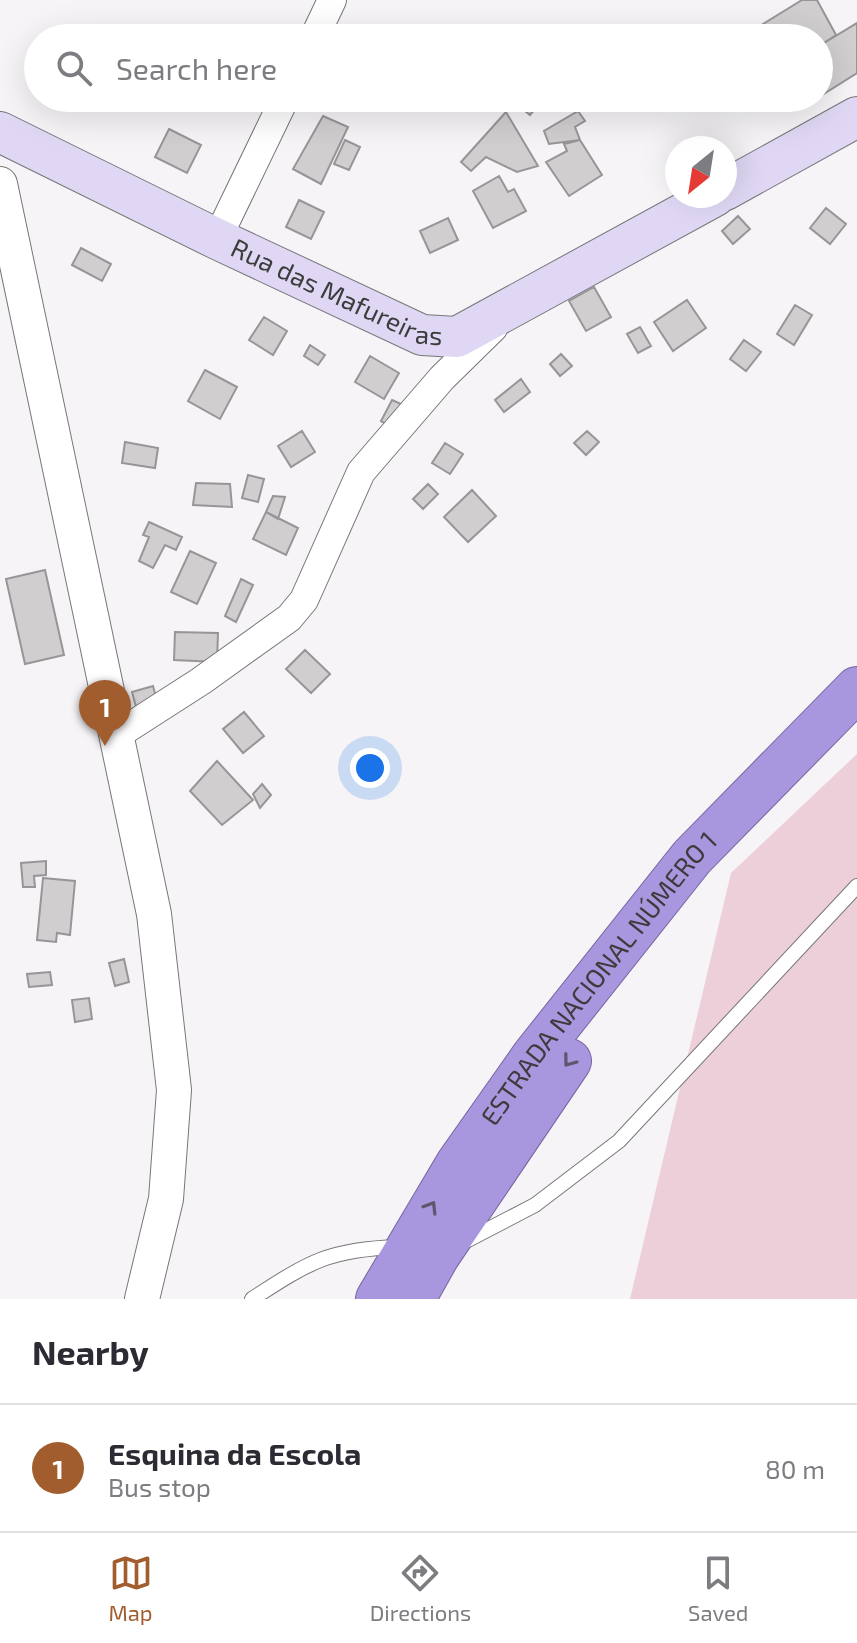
<!DOCTYPE html>
<meta charset="utf-8">
<style>
body{margin:0;font-family:"Exo 2",sans-serif;background:#f2f2f3;color:#2b2b33}
.compass{position:absolute;left:665px;top:136px;width:72px;height:72px;border-radius:50%;background:#fff;box-shadow:0 8px 32px #0002;rotate:210deg}
.you{position:absolute;left:370px;top:768px;width:28px;height:28px;margin:-20px;border:6px solid #fff;border-radius:50%;background:#1a73e8;box-shadow:0 0 0 12px #1a73e833}
.badge{display:grid;place-items:center;width:52px;height:52px;border-radius:50%;background:#a15d2e;color:#fff;font-size:26px;font-weight:700}
.pin{position:absolute;translate:-50% -66px;filter:drop-shadow(0 2px 4px #0008)}
.pin::after{content:'';position:absolute;top:42px;width:28px;height:24px;background:inherit;clip-path:polygon(0 0,100% 0,50% 100%)}
.list{margin:0;padding:0;list-style:none}
h2{display:flex;justify-content:space-between;align-items:center;height:104px;margin:0;padding:0 32px;font-size:34px}
h2 small{font-size:26px;font-weight:400;color:#7c7c81}
.list li{display:grid;grid-template-columns:52px 1fr auto;gap:24px;align-items:center;box-sizing:border-box;height:128px;padding:0 32px;border-top:2px solid #e1e1e2}
.list b{display:block;font-size:30px;white-space:nowrap}
.list p{margin:0;font-size:26px;white-space:nowrap;color:#7c7c81}
.list em{font-size:26px;font-style:normal;color:#7c7c81}
.icon{flex:none;width:44px;height:44px;fill:none;stroke:currentColor;stroke-width:2;stroke-linecap:round;stroke-linejoin:round}
.map{position:relative;flex:none;width:857px;height:1299px;overflow:hidden}
.search{position:absolute;background:#fff;box-shadow:0 8px 32px #0002;left:24px;right:24px;top:24px;height:88px;display:flex;align-items:center;gap:20px;box-sizing:border-box;padding:0 28px;border-radius:44px;color:#7c7c81;font-size:30px}
.sheet{height:232px;background:#fff}
nav{display:flex;justify-content:space-around;align-items:center;box-sizing:border-box;height:112px;border-top:2px solid #e1e1e2;background:#fff;font-size:22px;color:#7c7c81}
nav a{display:grid;justify-items:center;gap:4px}
nav .on{color:#a15d2e}
.map>svg:first-child{display:block}
</style>
<div class="map">
<svg width="857" height="1299" viewBox="0 0 857 1299">
<rect width="100%" height="100%" fill="#f6f4f7"/>
<path fill="#edcfda" d="M 857,754 L 857,1299 L 630,1299 L 731,873 Z"/>
<path fill="#d1ced0" stroke="#979597" stroke-width="2" d="M 802,0 L 817,0 L 836,35 L 819,46 L 819,38 L 769,38 L 763,24 Z
M 857,23 L 857,73 L 819,97 L 819,46 Z
M 525,98 L 544,98 L 530,115 L 519,106 Z
M 578,111 L 585,121 L 575,127 L 580,140 L 549,144 L 544,131 Z
M 506,112 L 538,166 L 517,172 L 486,157 L 471,171 L 461,162 Z
M 323,116 L 348,127 L 321,184 L 293,169 Z
M 169,129 L 201,145 L 187,173 L 155,157 Z
M 345,140 L 360,147 L 349,170 L 334,164 Z
M 580,140 L 602,175 L 569,196 L 546,162 L 567,151 L 564,144 Z
M 499,176 L 508,192 L 514,189 L 526,211 L 493,228 L 473,191 Z
M 299,200 L 324,212 L 311,239 L 286,227 Z
M 826,208 L 846,224 L 830,244 L 810,228 Z
M 738,216 L 750,229 L 733,244 L 722,231 Z
M 448,218 L 458,240 L 430,253 L 420,231 Z
M 81,248 L 111,264 L 102,281 L 72,265 Z
M 594,287 L 611,317 L 586,331 L 569,301 Z
M 687,300 L 706,328 L 673,351 L 654,322 Z
M 795,305 L 812,315 L 794,345 L 777,334 Z
M 264,317 L 287,331 L 273,355 L 249,340 Z
M 640,327 L 651,346 L 638,353 L 627,334 Z
M 744,340 L 761,352 L 746,371 L 730,359 Z
M 310,345 L 325,355 L 318,365 L 304,356 Z
M 561,354 L 572,366 L 560,376 L 550,364 Z
M 370,356 L 399,373 L 384,399 L 355,382 Z
M 205,370 L 237,387 L 220,419 L 188,401 Z
M 521,379 L 530,392 L 504,412 L 495,400 Z
M 392,400 L 401,404 L 390,426 L 381,421 Z
M 302,431 L 315,452 L 291,467 L 278,446 Z
M 587,431 L 599,442 L 586,455 L 574,443 Z
M 125,442 L 158,448 L 155,468 L 122,463 Z
M 445,443 L 463,454 L 450,474 L 432,463 Z
M 248,475 L 264,479 L 258,502 L 242,498 Z
M 196,483 L 230,484 L 232,507 L 193,505 Z
M 428,484 L 438,494 L 423,509 L 413,499 Z
M 472,490 L 496,516 L 468,542 L 444,517 Z
M 273,496 L 285,497 L 278,519 L 266,512 Z
M 266,512 L 298,528 L 286,555 L 253,539 Z
M 149,522 L 182,537 L 176,550 L 165,545 L 153,568 L 139,561 L 149,537 L 143,535 Z
M 190,551 L 216,563 L 197,604 L 171,592 Z
M 45,570 L 64,655 L 25,664 L 6,579 Z
M 241,579 L 253,585 L 236,622 L 225,616 Z
M 175,632 L 218,633 L 217,662 L 174,660 Z
M 305,650 L 330,674 L 311,693 L 286,669 Z
M 153,686 L 157,701 L 136,707 L 132,692 Z
M 244,712 L 264,736 L 243,753 L 223,729 Z
M 217,761 L 253,800 L 222,825 L 190,791 Z
M 262,784 L 271,795 L 260,808 L 253,794 Z
M 46,861 L 46,875 L 34,876 L 35,887 L 23,887 L 21,863 Z
M 43,878 L 75,881 L 70,935 L 57,933 L 56,942 L 37,940 Z
M 124,959 L 129,982 L 115,986 L 109,963 Z
M 50,972 L 52,985 L 29,987 L 27,974 Z
M 89,998 L 92,1019 L 75,1022 L 72,1000 Z"/>
<g fill="none" stroke-linecap="round" stroke-linejoin="round">
<defs>
<path id="service" d="M 462,1243 L 535,1205 L 619,1141 L 857,886
M 252,1299 C 309,1262 329,1249 399,1247"/>
<path id="minor" d="M 314,38 L 332,0
M 217,239 L 285,98
M 117,735 L 201,681 L 289,618 L 304,600 L 361,472 L 442,378 L 493,328"/>
<path id="tertiary" d="M 0,184 L 154,914 L 174,1090 L 166,1199 L 142,1299"/>
<g id="secondary">
<path id="s1" d="M 0,132 L 217,239 L 422,335 L 457,337 L 715,196"/>
<path d="M 725,190 L 857,117"/>
</g>
<g id="trunk">
<path id="s2" d="M 378,1299 L 458,1164 L 534,1056 L 692,857 L 857,689"/>
<path d="M 413,1299 L 437,1256 L 569,1061"/>
</g>
</defs>
<use href="#service" stroke="#777678" stroke-width="16"/>
<use href="#minor" stroke="#777678" stroke-width="30"/>
<use href="#tertiary" stroke="#777678" stroke-width="36"/>
<use href="#secondary" stroke="#777678" stroke-width="42"/>
<use href="#trunk" stroke="#7565a0" stroke-width="46"/>
<use href="#service" stroke="#fff" stroke-width="14"/>
<use href="#minor" stroke="#fff" stroke-width="28"/>
<use href="#tertiary" stroke="#fff" stroke-width="34"/>
<use href="#secondary" stroke="#dfd7f3" stroke-width="40"/>
<use href="#trunk" stroke="#a896de" stroke-width="44"/>
</g>
<defs><path id="oneway-chevron" d="M-2-3.5L2.5 0L-2 3.5" fill="none" stroke-width="1.6" stroke-linecap="round" stroke-linejoin="round" transform="scale(2)"/></defs>
<g stroke="#5d576d">
<use href="#oneway-chevron" transform="translate(569 1061) rotate(127)"/>
<use href="#oneway-chevron" transform="translate(431 1207) rotate(-58)"/>
</g>
<g text-anchor="middle" stroke-width="6" stroke-linejoin="round" paint-order="stroke">
<g font-size="26" fill="#3d3c3d" stroke="#f6f4f7">
<text dy="9" stroke="none"><textPath href="#s1" startOffset="374">Rua das Mafureiras</textPath></text>
<text dy="9" stroke="none"><textPath href="#s2" startOffset="390">ESTRADA NACIONAL NÚMERO 1</textPath></text>
</g>
</g>
</svg>
<svg class="compass" viewBox="-18 -18 36 36"><path d="M0-13l5 13h-10z" fill="#e53935"/><path d="M0 13l5-13h-10z" fill="#7c7c81"/></svg>
<div class="you"></div>
<div class="pin badge" style="left:105px;top:746px">1</div>
<div class="search"><svg class="icon" aria-label="search" viewBox="0 0 24 24"><circle cx="10" cy="10" r="6"/><path d="M15 15l6 6"/></svg>Search here</div>
</div>
<section class="sheet">
<h2>Nearby<small></small></h2>
<ul class="list">
<li><span class="badge">1</span><div><b>Esquina da Escola</b><p>Bus stop</p></div><em>80 m</em></li>
</ul>
</section>
<nav>
<a class="on"><svg class="icon" aria-label="map" viewBox="0 0 24 24"><path d="M3 6l6-2 6 2 6-2v14l-6 2-6-2-6 2zM9 4v14M15 6v14"/></svg>Map</a>
<a><svg class="icon" aria-label="directions" viewBox="0 0 24 24"><path d="M12 3l9 9-9 9-9-9zM9 14v-3h6M13 9l2 2-2 2"/></svg>Directions</a>
<a><svg class="icon" aria-label="saved" viewBox="0 0 24 24"><path d="M7 4h10v16l-5-4-5 4z"/></svg>Saved</a>
</nav>
